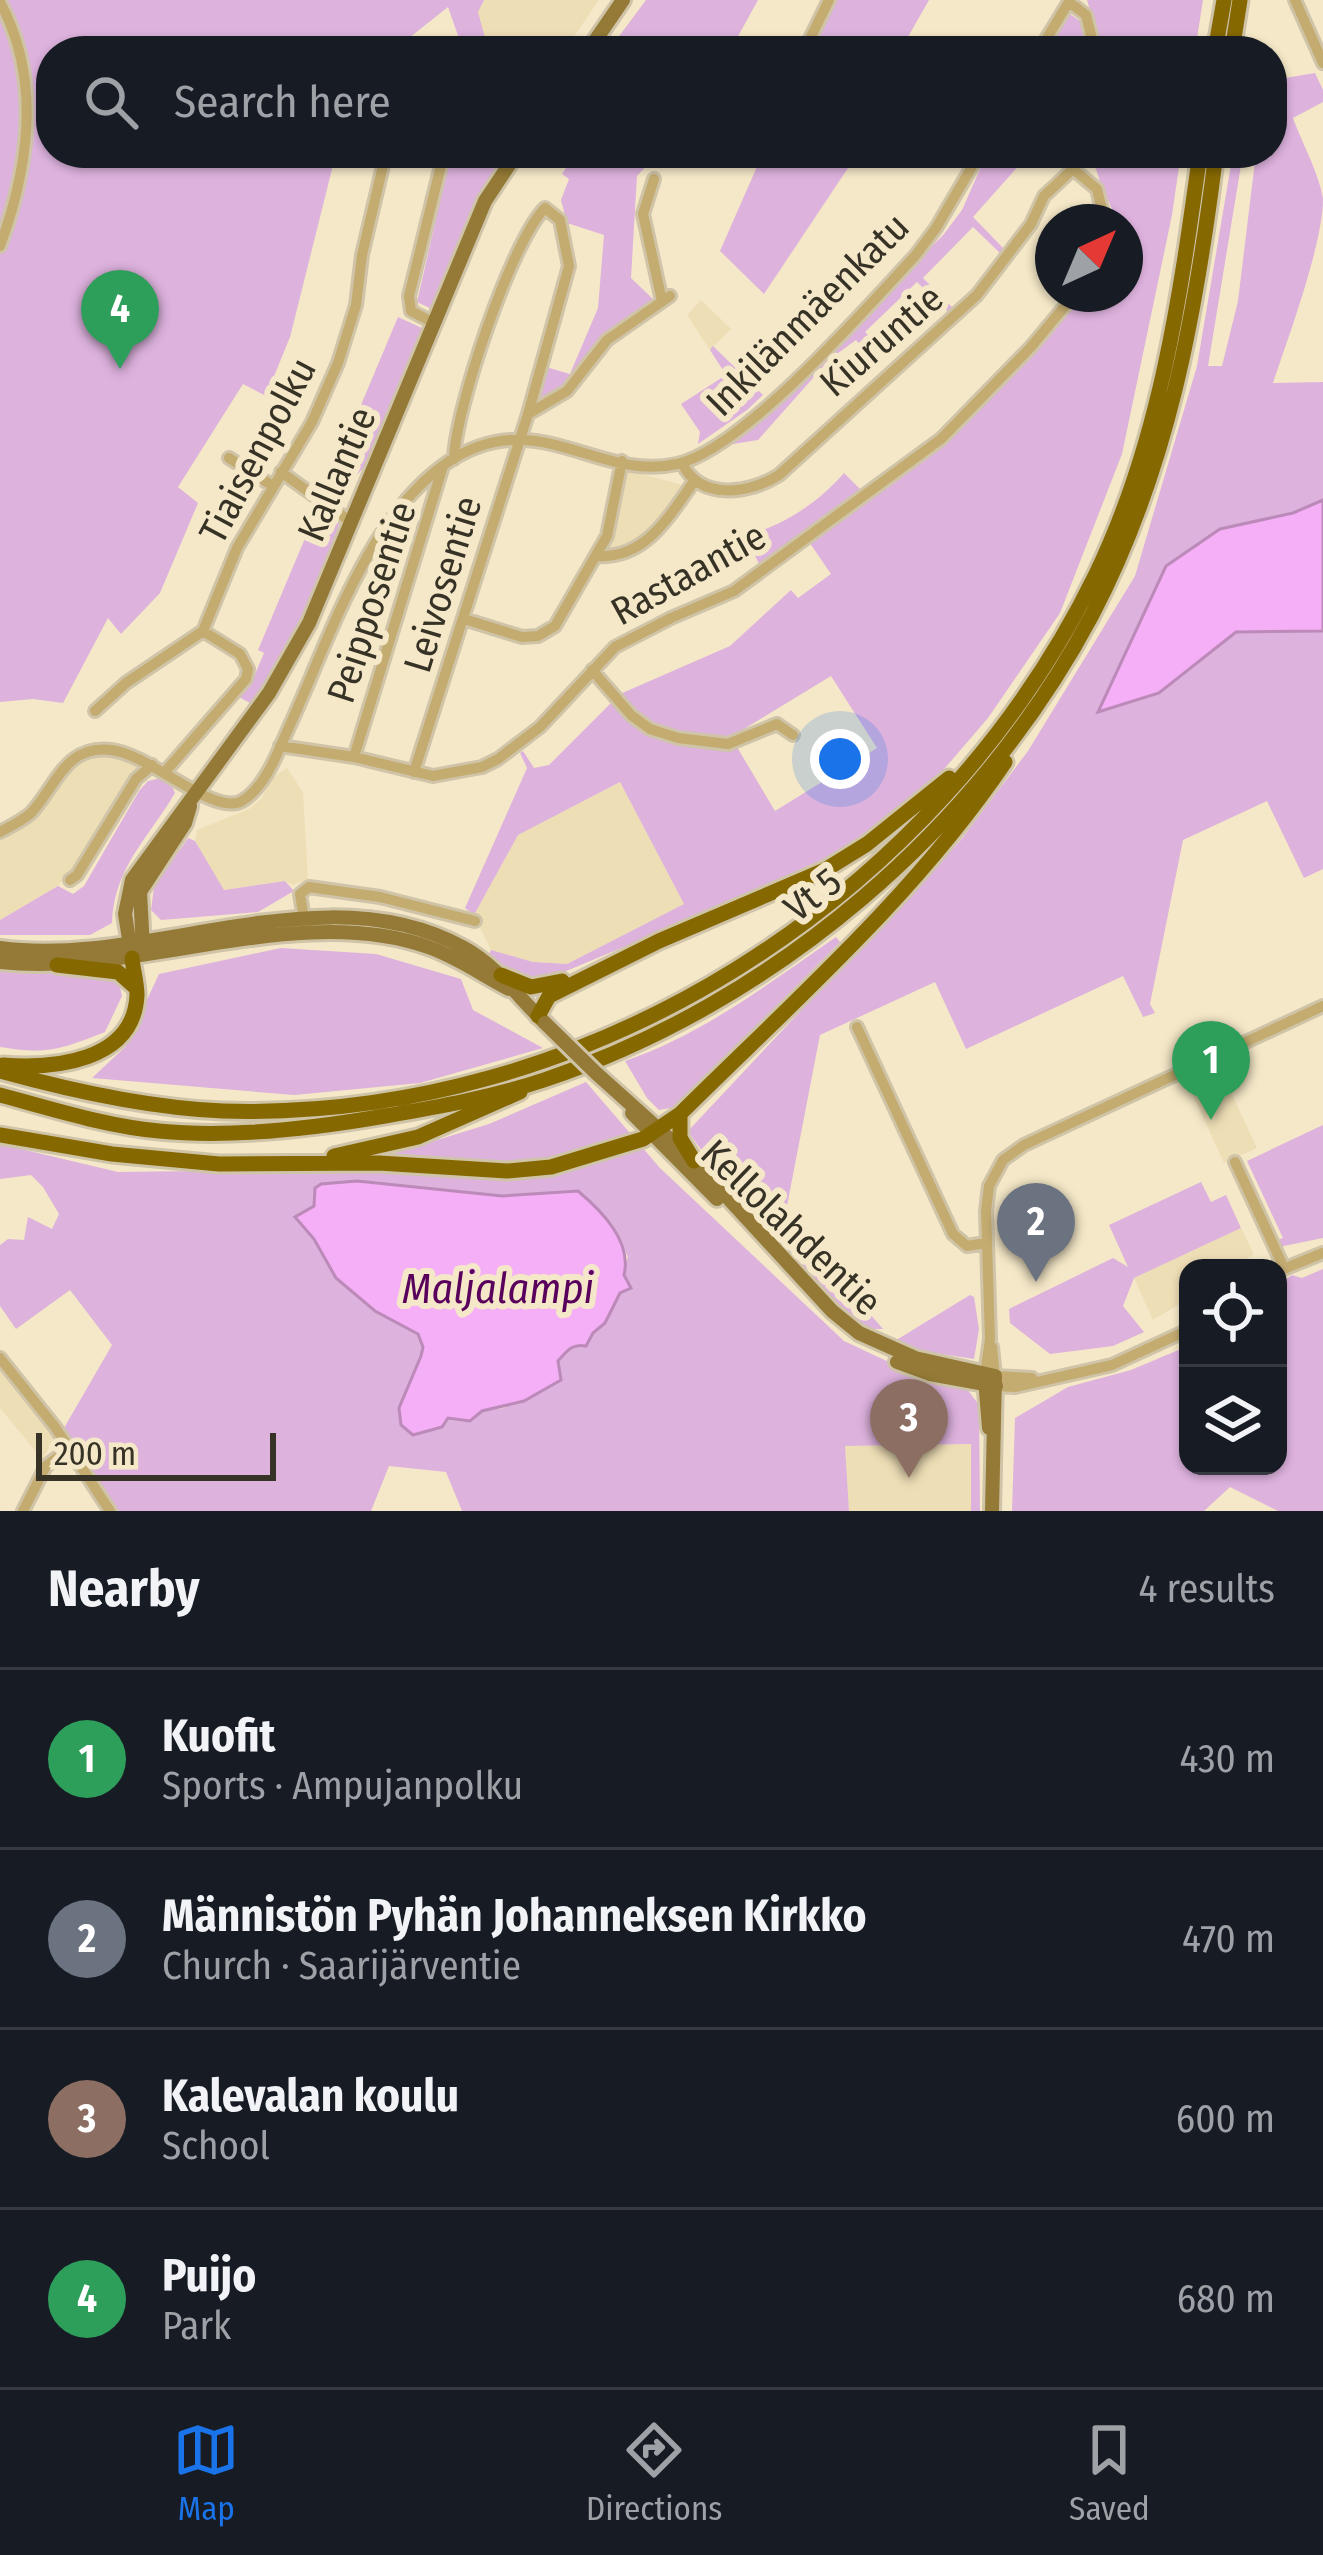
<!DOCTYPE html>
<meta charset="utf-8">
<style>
body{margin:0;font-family:"Fira Sans Condensed",sans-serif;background:#242831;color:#f1f3f6}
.controls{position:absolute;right:36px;bottom:36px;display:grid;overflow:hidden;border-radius:24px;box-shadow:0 3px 9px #0004}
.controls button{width:108px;height:108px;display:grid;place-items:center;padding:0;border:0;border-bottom:3px solid #363941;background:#171b24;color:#f1f3f6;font:60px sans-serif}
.compass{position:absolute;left:1035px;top:204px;width:108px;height:108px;border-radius:50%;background:#171b24;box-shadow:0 3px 9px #0004;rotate:44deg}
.scale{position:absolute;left:36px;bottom:30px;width:240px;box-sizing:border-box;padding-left:12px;border:6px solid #373226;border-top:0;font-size:33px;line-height:42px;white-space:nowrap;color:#373226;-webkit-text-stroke:9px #f5e8c8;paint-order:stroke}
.you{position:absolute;left:840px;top:759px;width:42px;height:42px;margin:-30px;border:9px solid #fff;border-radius:50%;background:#1a73e8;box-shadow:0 0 0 18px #1a73e833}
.badge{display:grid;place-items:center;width:78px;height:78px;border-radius:50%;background:#1a73e8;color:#fff;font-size:39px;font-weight:700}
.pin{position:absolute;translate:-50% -99px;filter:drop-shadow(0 3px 6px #0008)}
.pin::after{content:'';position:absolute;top:63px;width:42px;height:36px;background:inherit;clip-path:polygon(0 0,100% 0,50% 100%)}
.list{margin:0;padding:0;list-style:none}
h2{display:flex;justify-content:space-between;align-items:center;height:156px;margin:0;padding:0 48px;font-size:51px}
h2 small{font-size:39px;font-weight:400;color:#9ea1a6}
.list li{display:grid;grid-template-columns:78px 1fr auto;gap:36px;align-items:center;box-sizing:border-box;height:180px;padding:0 48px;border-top:3px solid #363941}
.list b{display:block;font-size:45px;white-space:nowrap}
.list p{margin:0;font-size:39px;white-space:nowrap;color:#9ea1a6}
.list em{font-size:39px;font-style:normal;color:#9ea1a6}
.icon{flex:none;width:66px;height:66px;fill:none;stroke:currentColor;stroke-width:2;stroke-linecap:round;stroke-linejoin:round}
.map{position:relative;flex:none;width:1323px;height:1511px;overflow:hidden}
.search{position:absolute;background:#171b24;box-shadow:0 3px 9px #0004;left:36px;right:36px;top:36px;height:132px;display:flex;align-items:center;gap:30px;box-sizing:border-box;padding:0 42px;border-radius:48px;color:#9ea1a6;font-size:45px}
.sheet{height:876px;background:#171b24}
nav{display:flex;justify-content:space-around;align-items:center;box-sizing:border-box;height:168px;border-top:3px solid #363941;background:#171b24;font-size:33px;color:#9ea1a6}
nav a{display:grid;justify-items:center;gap:6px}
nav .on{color:#1a73e8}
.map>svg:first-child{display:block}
</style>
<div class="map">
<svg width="1323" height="1511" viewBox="0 0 1323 1511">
<rect width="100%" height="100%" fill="#f5e8c8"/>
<path fill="#eedeb6" d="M 484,0 L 599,0 L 564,51 L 500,51 L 487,45 L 477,12 Z
M 701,300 L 731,329 L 710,350 L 687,315 Z
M 626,470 L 683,485 L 643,538 L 613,552 L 608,547 L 616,526 Z
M 97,757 L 120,758 L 141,767 L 79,862 L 58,886 L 0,920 L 0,840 L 36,819 L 72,767 Z
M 287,768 L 303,792 L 308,880 L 292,885 L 285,881 L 223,890 L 195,841 L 197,830 L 249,809 L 261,799 L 274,776 Z
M 620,782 L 684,904 L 567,964 L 533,962 L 491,950 L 474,915 L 518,835 Z
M 1218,1065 L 1257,1148 L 1224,1163 L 1186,1080 Z
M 1241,1228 L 1254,1254 L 1231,1268 L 1188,1268 L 1188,1299 L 1153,1320 L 1134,1278 Z
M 0,1369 L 54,1438 L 43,1460 L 0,1408 Z
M 972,1444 L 971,1511 L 849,1511 L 845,1446 Z"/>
<path fill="#ddb2dd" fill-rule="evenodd" d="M 0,0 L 484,0 L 478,12 L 487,45 L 500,51 L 462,47 L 448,7 L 409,38 L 402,51 L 51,51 L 51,153 L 336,153 L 290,337 L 266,396 L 243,384 L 178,487 L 198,503 L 160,593 L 121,634 L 108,618 L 63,703 L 33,699 L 0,702 Z
M 646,0 L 758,0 L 730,51 L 608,51 Z
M 832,0 L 929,0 L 900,51 L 806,51 Z
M 1087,0 L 1203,0 L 1195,51 L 1102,51 Z
M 1070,14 L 1080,21 L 1089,51 L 1046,51 Z
M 1315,73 L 1323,90 L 1323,102 L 1293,118 C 1302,143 1319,173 1323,199 C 1323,244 1288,338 1273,383 L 1323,382 L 1323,500 L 1293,513 L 1220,529 L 1099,710 L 1159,693 L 1236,632 L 1323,631 L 1323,869 L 1304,878 L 1267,801 L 1183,840 L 1150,1004 L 1155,1013 L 1143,1017 L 1123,976 L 966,1049 L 935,982 L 820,1035 L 785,1216 L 883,1329 L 864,1329 C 805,1280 731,1195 688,1131 L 960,841 L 1028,751 L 1135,576 L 1197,366 L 1233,153 L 1243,153 L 1208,366 L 1222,366 L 1238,301 L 1256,153 L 1272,153 L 1273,80 Z
M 451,153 L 507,153 L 476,206 L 434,310 L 417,302 Z
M 576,153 L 659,153 L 637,176 L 631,278 L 653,299 L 601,338 L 573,379 L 535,403 L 546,367 L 570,374 L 598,308 L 604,235 L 567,223 L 561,200 L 569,179 L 562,174 Z
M 763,153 L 858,153 L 764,294 L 720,251 Z
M 987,153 L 1030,153 L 973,217 L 1004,249 L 1001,254 L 973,227 L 923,278 L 954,309 L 950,314 L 917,282 L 865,332 L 885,352 L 873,361 L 856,340 L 830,359 L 758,440 L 727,445 L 758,422 L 944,234 L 962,210 Z
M 1091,153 L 1181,153 L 1172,215 L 1122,454 L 1060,613 L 988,718 L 939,775 L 878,827 L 843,850 L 722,906 L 547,979 C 523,983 507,968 489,954 L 491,950 L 533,962 L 567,964 L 684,904 L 620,782 L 518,835 L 474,915 L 465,908 L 527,768 L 520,753 L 523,751 L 534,768 L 549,765 L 620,694 L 730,646 L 791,590 L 798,598 L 831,574 L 803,533 L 759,564 L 746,536 C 785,524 817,504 844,473 L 870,499 C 950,438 1020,372 1083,294 L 1125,294 L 1125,222 L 1118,222 L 1101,185 ZM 831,676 L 877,748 L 775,811 L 731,737 Z
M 398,317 L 424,329 L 365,466 L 350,483 C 332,559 300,642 250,703 L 239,697 L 255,674 L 264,653 L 258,650 Z
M 713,346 L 763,395 L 747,410 L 698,444 L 700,432 L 681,404 L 726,375 L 710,350 Z
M 161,778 L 170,782 L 175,793 C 148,839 114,867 112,923 L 90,935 L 0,935 L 0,920 L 58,886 L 73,894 L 84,886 L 139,791 L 148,781 Z
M 188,838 L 195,841 L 224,890 L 285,881 L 294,891 L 258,912 L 161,920 L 151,910 L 154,887 Z
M 836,937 L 840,942 L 676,1107 L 659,1110 L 647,1098 L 625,1061 C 702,1035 769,983 836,937 Z
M 281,948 L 376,954 L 461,979 L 473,1010 L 543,1048 L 420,1083 L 294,1095 L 92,1078 L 125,1047 L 159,974 Z
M 0,971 C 39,979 84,962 119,982 L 122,996 L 105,1032 C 61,1049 49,1055 0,1047 Z
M 586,1082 L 660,1168 L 844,1341 L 925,1379 L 967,1389 L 979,1405 L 980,1511 L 971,1511 L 971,1444 L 845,1446 L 849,1511 L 462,1511 L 446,1472 L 389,1466 L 371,1511 L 119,1511 L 64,1428 L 112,1345 L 70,1290 L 16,1329 L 0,1306 L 0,1245 L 8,1239 L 24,1240 L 28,1217 L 52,1229 L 59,1214 L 43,1187 L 31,1175 L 0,1179 L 0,1144 L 118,1172 L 343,1169 L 489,1124 ZM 357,1181 L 502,1196 L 578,1191 L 612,1224 L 628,1257 L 605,1323 L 593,1333 L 586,1346 C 572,1344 567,1351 558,1361 L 561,1371 L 504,1408 L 482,1411 L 470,1421 L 448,1418 L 403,1402 L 423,1348 L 418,1334 L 375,1311 L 336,1278 L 300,1212 L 308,1212 L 314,1206 L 315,1188 L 321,1184 Z
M 1323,1125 L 1323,1238 L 1279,1247 L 1277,1240 L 1283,1238 L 1247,1161 Z
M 1201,1182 L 1211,1202 L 1226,1195 L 1241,1228 L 1134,1278 L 1123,1306 L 1144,1332 L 1113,1346 L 1050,1354 L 1010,1323 L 1009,1309 L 1113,1258 L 1128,1267 L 1109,1225 Z
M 1323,1269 L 1323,1511 L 1278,1511 L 1230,1487 L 1204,1511 L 1012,1511 L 1015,1418 L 1068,1387 L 1131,1370 L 1188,1346 L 1188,1466 L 1278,1466 L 1278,1285 L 1292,1275 L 1302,1278 Z
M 970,1295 L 974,1297 L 979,1329 L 974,1359 L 902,1348 L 893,1342 Z"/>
<path fill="#f5aff6" stroke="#bc8ab8" stroke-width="3" d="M 1323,500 L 1323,631 L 1236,632 L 1159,693 L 1098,712 L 1166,566 L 1220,529 L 1293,513 Z
M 357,1181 L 502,1196 L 578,1191 C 603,1212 632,1242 624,1275 L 631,1288 L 620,1293 L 605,1323 L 593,1333 L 586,1346 C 572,1343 567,1351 558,1361 L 561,1380 L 524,1401 L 482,1411 L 470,1421 L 448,1418 L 442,1427 L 413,1435 L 401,1425 L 399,1408 L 421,1356 L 423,1347 L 418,1334 L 375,1311 L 336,1278 L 314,1239 L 295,1217 L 314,1206 L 315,1188 L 321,1184 Z"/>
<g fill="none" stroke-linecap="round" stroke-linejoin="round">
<defs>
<path id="minor" d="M 1295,0 L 1323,63
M 0,2 C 42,80 29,167 0,246
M 1069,2 L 1086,15 L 1095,51
M 804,51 L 829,0
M 1039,51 L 1070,0
M 1073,169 L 1097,189 L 1105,222
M 654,179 L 643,214 L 662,301
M 434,323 L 411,311 L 409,296 L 444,153
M 528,414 L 567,391 L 607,340 L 670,296
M 229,458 L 273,486
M 682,463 C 700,501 749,494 779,475 L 977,295 L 1031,224 L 1044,196 L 1073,169 L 1072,153
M 281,472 L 351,522
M 598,556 C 646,559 669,516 695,480
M 464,619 L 522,637 L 538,636 L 555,626 L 607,536 L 622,461
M 203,631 L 237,548 L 312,422 L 338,363 L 356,305 L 362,255 L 386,153
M 592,670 L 631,715 L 650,729 L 678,738 L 728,744 L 777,724 L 793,735
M 95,711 L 126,683 L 203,631 L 240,654 L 248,669 L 246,679 L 165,772
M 280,746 L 354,757 L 433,776 L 482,767 L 498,759 L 540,727 L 615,647 L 671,618 L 734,591 L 941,439 L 1030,348 L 1075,294
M 354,757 L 443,466
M 414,772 L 528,414 L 569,266 L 560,220 L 545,208 C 511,242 455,410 454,459
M 0,832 C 11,826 22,821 31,813 C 57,785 65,745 111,750 C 150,754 214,817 242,801 C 266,787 279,749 290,725 C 329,640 368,516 448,462 C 537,403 597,482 677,464 C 744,449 865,309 915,256 L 936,228 L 980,153
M 70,880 L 77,875 L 136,779 L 152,765
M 305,925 L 300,894 L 309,887 L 380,897 L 475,921
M 857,1027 L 953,1234 L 967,1246 L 986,1243
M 1235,1162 L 1284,1268
M 1281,1270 L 1323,1253
M 992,1347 L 995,1376 L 1032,1378
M 0,1358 L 55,1427 L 110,1511
M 985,1374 L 990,1339 L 986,1211 L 989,1186 L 1003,1160 L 1024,1145 L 1323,1006
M 996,1386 L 1015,1387 L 1112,1365 L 1188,1330
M 23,1511 L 46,1466 L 70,1448"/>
<path id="major" d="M 588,51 L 623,0
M 0,948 C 151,968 323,870 464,948 C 497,966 518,997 545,1023
M 143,948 L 140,892 L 185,823 L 190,806
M 132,958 L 125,914 L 132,880 L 269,693 L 309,623 L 485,201 L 517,153
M 0,962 C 138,977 298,901 428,947 C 457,957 482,975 509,989
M 596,1073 L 694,1161 L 832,1311 L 859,1333 L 915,1358 L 995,1376 L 992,1511
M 632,1113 L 717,1199
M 897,1362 L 930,1374 L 996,1386
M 985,1379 L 989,1428"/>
<path id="highway" d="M 1215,51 L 1224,0
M 1232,51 L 1240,0
M 57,965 L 118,972 L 136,988
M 501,975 L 531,987 L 562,981
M 538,1016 L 549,996 L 659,941 L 825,870 L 867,844 L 949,778
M 3,1065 C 53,1069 134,1062 137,995 C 137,983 133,970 132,958
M 0,1071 C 72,1091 148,1108 223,1111 C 587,1122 937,900 1096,574 C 1160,441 1180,298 1200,153
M 0,1095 C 53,1109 105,1126 159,1131 C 229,1138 316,1128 385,1116 C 438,1107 493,1097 544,1080 C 774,1003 979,828 1092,615 C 1168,470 1196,313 1216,153
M 680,1114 L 680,1138 L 694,1161
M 0,1135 L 112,1154 L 219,1164 L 379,1163 L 507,1171 L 551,1167 L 643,1139 L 680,1114 C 793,1002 915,895 1005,762
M 334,1156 L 418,1137 L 520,1092"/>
</defs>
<use href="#minor" stroke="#cfc4a8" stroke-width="16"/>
<use href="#major" stroke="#cfc4a8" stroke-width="20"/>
<use href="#highway" stroke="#cfc4a8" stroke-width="21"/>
<use href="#minor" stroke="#c4ac71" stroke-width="10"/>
<use href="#major" stroke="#947a36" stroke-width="14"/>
<use href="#highway" stroke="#866800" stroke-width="15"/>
<defs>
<path id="major-bridge" d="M 545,1023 L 596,1073"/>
</defs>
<use href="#major-bridge" stroke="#cfc4a8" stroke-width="20" stroke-linecap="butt"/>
<use href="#major-bridge" stroke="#947a36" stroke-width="14"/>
</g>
<g text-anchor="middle" stroke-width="12" stroke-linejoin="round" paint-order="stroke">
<g font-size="39" fill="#373226" stroke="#f5e8c8">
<text transform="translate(807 314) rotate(-45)" y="14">Inkilänmäenkatu</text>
<text transform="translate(881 340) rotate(-41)" y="14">Kiuruntie</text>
<text transform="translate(257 450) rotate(-62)" y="14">Tiaisenpolku</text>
<text transform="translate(336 474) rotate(-67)" y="14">Kallantie</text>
<text transform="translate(688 573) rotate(-29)" y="14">Rastaantie</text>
<text transform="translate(442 584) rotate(-73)" y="14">Leivosentie</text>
<text transform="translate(371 602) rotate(-72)" y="14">Peipposentie</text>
<text transform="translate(812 894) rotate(-38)" y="14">Vt 5</text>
<text transform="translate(792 1227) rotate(44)" y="14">Kellolahdentie</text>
</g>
<g font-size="42" font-style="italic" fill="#59005d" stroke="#f5e8c8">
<text x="498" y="1303">Maljalampi</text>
</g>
</g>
</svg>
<div class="controls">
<button><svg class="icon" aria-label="locate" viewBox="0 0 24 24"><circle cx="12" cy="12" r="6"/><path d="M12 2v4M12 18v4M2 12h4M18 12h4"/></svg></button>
<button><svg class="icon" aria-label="layers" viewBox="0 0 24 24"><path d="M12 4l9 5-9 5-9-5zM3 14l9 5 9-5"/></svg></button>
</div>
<svg class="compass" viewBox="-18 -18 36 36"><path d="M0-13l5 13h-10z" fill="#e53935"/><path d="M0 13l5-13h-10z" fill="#9ea1a6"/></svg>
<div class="scale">200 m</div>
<div class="you"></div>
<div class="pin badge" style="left:1211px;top:1120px;background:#2e9e5b">1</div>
<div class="pin badge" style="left:1036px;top:1282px;background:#6b7280">2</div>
<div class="pin badge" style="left:909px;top:1478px;background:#8d6e63">3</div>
<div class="pin badge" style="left:120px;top:369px;background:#2e9e5b">4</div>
<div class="search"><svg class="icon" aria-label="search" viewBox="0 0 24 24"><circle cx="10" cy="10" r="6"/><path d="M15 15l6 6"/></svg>Search here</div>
</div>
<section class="sheet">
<h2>Nearby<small>4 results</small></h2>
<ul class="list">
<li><span class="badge" style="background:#2e9e5b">1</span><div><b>Kuofit</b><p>Sports · Ampujanpolku</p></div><em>430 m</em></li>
<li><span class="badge" style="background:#6b7280">2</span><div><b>Männistön Pyhän Johanneksen Kirkko</b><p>Church · Saarijärventie</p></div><em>470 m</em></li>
<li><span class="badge" style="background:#8d6e63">3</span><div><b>Kalevalan koulu</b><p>School</p></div><em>600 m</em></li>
<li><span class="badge" style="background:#2e9e5b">4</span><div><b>Puijo</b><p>Park</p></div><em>680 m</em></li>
</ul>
</section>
<nav>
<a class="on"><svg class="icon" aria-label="map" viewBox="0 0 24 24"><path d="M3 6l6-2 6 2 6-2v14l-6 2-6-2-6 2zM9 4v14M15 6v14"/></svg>Map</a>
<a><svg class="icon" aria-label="directions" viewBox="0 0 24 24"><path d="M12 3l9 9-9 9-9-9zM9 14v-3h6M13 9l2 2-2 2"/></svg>Directions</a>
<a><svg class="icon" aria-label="saved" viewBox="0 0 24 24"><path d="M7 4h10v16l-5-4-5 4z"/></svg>Saved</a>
</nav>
